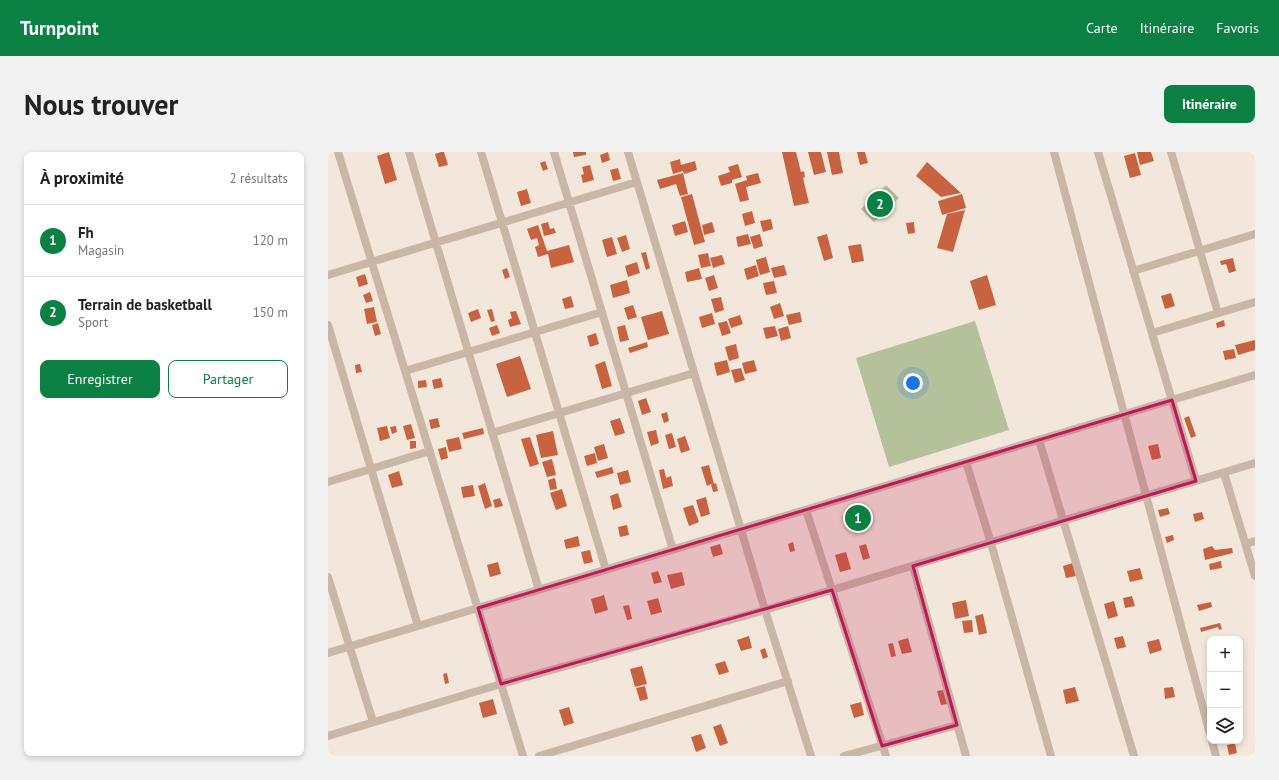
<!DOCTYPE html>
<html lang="fr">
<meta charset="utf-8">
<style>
body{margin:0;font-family:"PT Sans",sans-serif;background:#f2f2f2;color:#222}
.controls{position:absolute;right:12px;bottom:12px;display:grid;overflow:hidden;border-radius:8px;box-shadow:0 2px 6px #0003}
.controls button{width:36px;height:36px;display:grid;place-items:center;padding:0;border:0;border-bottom:1px solid #e0e0e0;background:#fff;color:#222;font:20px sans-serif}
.you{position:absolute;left:585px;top:231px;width:14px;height:14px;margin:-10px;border:3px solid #fff;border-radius:50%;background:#1a73e8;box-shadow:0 0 0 6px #1a73e833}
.badge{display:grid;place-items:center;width:26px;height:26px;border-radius:50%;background:#0b8043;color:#fff;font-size:13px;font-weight:700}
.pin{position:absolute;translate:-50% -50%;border:2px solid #fff;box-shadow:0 1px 4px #0006}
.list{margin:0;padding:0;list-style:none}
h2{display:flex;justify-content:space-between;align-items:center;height:52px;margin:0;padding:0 16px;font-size:17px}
h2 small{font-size:13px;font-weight:400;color:#767676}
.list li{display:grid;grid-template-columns:26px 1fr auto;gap:12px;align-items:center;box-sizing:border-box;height:72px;padding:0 16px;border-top:1px solid #e0e0e0}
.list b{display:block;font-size:15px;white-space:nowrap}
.list p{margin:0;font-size:13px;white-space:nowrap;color:#767676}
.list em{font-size:13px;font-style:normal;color:#767676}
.actions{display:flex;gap:8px;padding:12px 16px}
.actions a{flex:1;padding:9px 0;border:1px solid #0b8043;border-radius:8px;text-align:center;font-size:14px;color:#0b8043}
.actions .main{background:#0b8043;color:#fff}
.icon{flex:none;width:22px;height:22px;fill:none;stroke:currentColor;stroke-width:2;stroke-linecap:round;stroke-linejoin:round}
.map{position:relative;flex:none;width:927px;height:604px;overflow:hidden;border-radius:8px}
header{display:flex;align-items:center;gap:24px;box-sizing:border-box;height:56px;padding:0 20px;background:#0b8043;color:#fff}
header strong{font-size:19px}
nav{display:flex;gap:22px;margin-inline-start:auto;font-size:14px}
.intro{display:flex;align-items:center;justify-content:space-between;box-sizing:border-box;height:96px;padding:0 24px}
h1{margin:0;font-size:28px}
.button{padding:10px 18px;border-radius:8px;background:#0b8043;color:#fff;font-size:14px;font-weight:700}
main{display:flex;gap:24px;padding:0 24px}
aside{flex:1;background:#fff;border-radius:8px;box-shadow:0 2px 6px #0003}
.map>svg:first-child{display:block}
</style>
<header>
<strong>Turnpoint</strong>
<nav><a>Carte</a><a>Itinéraire</a><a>Favoris</a></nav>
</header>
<div class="intro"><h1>Nous trouver</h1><a class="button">Itinéraire</a></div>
<main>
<aside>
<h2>À proximité<small>2 résultats</small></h2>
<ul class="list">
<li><span class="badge">1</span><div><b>Fh</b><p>Magasin</p></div><em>120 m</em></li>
<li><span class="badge">2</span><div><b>Terrain de basketball</b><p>Sport</p></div><em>150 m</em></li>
</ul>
<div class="actions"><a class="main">Enregistrer</a><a>Partager</a></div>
</aside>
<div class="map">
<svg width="927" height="604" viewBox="0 0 927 604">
<rect width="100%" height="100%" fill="#f2e7da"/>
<path fill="#b4c19a" d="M 558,33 L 571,46 L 546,70 L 533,57 Z
M 647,169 L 681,278 L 561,315 L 528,206 Z"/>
<path fill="#c86342" d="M 61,0 L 69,28 L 57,32 L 49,4 Z
M 113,0 L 116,0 L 120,13 L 111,15 L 107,2 Z
M 245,0 L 258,0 L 258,3 L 246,5 Z
M 280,0 L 282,8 L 274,11 L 272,3 Z
M 454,0 L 468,0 L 473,20 L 476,19 L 477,25 L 475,26 L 481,51 L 466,54 Z
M 480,0 L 493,0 L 498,20 L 486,23 Z
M 499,0 L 511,0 L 515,21 L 504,23 Z
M 529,0 L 537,0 L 540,11 L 532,13 Z
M 809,0 L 823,0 L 826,9 L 812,13 Z
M 807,1 L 813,23 L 802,26 L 796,4 Z
M 352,7 L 353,13 L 367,9 L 369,18 L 356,22 L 355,19 L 345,22 L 342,10 Z
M 217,9 L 220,17 L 215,19 L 212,11 Z
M 599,10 L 633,41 L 613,45 L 588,24 Z
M 410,12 L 414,25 L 404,28 L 404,31 L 393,34 L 390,24 L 402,20 L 400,15 Z
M 262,13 L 266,28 L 255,31 L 253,23 L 256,22 L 254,15 Z
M 290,16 L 293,27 L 285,29 L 282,18 Z
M 355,21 L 360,42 L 352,44 L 348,32 L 332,37 L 329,28 Z
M 430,21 L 433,31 L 418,35 L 421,48 L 412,50 L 407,32 L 419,28 L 418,24 Z
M 199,37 L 203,51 L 193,54 L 189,40 Z
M 364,42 L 377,90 L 366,93 L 353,45 Z
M 634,42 L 638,56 L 614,63 L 610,49 Z
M 637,58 L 625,100 L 609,96 L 619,62 Z
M 424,59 L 427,71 L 417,74 L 414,62 Z
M 443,67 L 445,77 L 435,80 L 432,69 Z
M 357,69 L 360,80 L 347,84 L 344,73 Z
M 220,70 L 222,77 L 226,76 L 228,81 L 216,84 L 213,72 Z
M 384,70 L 387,80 L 376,83 L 374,73 Z
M 586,70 L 587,81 L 580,82 L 578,71 Z
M 210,73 L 219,99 L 241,93 L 246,110 L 223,116 L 220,102 L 210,105 L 207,95 L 211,93 L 209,86 L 203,88 L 199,77 Z
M 420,82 L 423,92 L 410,95 L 408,85 Z
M 432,82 L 435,94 L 426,97 L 422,85 Z
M 499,82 L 505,106 L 496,109 L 489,85 Z
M 298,83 L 302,97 L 294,100 L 289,86 Z
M 284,85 L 289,102 L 279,105 L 274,88 Z
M 533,92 L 536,109 L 524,111 L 520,94 Z
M 318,100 L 322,116 L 318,118 L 313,101 Z
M 380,101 L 383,114 L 373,116 L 370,103 Z
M 394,103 L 397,112 L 385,116 L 382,106 Z
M 438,105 L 442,120 L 432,123 L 428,108 Z
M 905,106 L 908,119 L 901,121 L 898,112 L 893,113 L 892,109 Z
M 309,110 L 312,121 L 300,125 L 297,114 Z
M 428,113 L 431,124 L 419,128 L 416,117 Z
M 456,113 L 459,123 L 446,126 L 443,116 Z
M 179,116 L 182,125 L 177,127 L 174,118 Z
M 371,116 L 374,127 L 359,130 L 357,120 Z
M 37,122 L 40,132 L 31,135 L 28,125 Z
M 386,123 L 390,136 L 381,139 L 377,126 Z
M 659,123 L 668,153 L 651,158 L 642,129 Z
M 299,128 L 302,141 L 285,146 L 282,133 Z
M 446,129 L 449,141 L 438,143 L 435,131 Z
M 42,140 L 45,149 L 38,151 L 35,143 Z
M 843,141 L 847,154 L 837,157 L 833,144 Z
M 243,144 L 246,155 L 237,157 L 234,147 Z
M 393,145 L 396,158 L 387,161 L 383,147 Z
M 452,151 L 456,164 L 446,167 L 442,155 Z
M 305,153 L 309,165 L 300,168 L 296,156 Z
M 46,155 L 49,170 L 39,172 L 36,157 Z
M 150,157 L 153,166 L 143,170 L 140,161 Z
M 164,157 L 167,169 L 163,170 L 159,158 Z
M 188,159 L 193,172 L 182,175 L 180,168 L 184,166 L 182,160 Z
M 334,159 L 341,182 L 320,188 L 313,165 Z
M 472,160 L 474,170 L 461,173 L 458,163 Z
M 384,161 L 387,172 L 374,176 L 371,165 Z
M 412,163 L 415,172 L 403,176 L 400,167 Z
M 896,168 L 897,174 L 889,176 L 888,171 Z
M 399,169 L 403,181 L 394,184 L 390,171 Z
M 50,171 L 53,182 L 47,184 L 44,173 Z
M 169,173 L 172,181 L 164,184 L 161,176 Z
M 297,173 L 301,188 L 292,190 L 289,175 Z
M 447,174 L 450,184 L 438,187 L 435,176 Z
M 460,174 L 463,186 L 453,189 L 450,177 Z
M 268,181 L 271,192 L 262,195 L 259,184 Z
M 927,188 L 927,198 L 910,203 L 907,193 Z
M 319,190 L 320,195 L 302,201 L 300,196 Z
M 408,192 L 411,206 L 401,209 L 397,195 Z
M 906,197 L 908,206 L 897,208 L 895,199 Z
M 192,204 L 203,237 L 179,245 L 168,212 Z
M 399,208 L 402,220 L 389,224 L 386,211 Z
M 426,208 L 429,219 L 417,222 L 414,211 Z
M 277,209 L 284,234 L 274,237 L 267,213 Z
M 32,212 L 34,220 L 28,221 L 27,213 Z
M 413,216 L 417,228 L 407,231 L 403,218 Z
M 113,226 L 115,235 L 106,237 L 104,228 Z
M 98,228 L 99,235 L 90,236 L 90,229 Z
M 318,246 L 323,260 L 314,263 L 310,249 Z
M 339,260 L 341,269 L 336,271 L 333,262 Z
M 861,264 L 868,284 L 863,286 L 856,266 Z
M 110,266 L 112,275 L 103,277 L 101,268 Z
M 292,266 L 297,281 L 287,284 L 282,269 Z
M 83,272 L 87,286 L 79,288 L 75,274 Z
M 59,274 L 62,286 L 52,289 L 49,276 Z
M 68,274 L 69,280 L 64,282 L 62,275 Z
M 155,276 L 156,282 L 136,287 L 134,281 Z
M 328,278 L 331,291 L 323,294 L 319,280 Z
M 225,279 L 230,303 L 213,306 L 208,283 Z
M 344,281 L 348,295 L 341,297 L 337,283 Z
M 357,284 L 362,298 L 353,301 L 349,287 Z
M 131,285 L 134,297 L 121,300 L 118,288 Z
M 202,285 L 211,312 L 202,315 L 193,287 Z
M 82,289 L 88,289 L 88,296 L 82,297 Z
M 276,292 L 280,306 L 270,309 L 266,295 Z
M 830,292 L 833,306 L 824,308 L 820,294 Z
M 118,295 L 120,306 L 113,308 L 110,297 Z
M 267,301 L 269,311 L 259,314 L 256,304 Z
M 224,307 L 228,323 L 219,325 L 214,310 Z
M 381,313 L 386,332 L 388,331 L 390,339 L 385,340 L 383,332 L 379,334 L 373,315 Z
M 284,315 L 286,321 L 269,326 L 267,320 Z
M 336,317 L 338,326 L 343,324 L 345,334 L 335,337 L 331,318 Z
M 300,318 L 303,330 L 292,333 L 289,321 Z
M 71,319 L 75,333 L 64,336 L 60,323 Z
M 227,326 L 229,337 L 222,338 L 220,328 Z
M 157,331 L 164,354 L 157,357 L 150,334 Z
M 145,333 L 147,344 L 135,346 L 133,335 Z
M 234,337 L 239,354 L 228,358 L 222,341 Z
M 290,341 L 294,355 L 285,358 L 282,344 Z
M 378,345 L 382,362 L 373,365 L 368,348 Z
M 172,346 L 175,354 L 167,356 L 165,348 Z
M 365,353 L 371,370 L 361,374 L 355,356 Z
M 840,356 L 842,362 L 832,365 L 830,358 Z
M 874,360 L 876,367 L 867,370 L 865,362 Z
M 299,373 L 301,383 L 292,385 L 290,375 Z
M 845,383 L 846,388 L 839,391 L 837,385 Z
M 250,384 L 252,394 L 238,397 L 236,388 Z
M 465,390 L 467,399 L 462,400 L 460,392 Z
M 392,392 L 395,402 L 385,405 L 382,395 Z
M 538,392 L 542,406 L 535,408 L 531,394 Z
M 884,394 L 887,398 L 904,396 L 905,401 L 877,408 L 875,397 Z
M 262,398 L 265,410 L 256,412 L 253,400 Z
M 518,400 L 523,417 L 512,420 L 507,403 Z
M 893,409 L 894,416 L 882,418 L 881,412 Z
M 170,410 L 173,422 L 162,425 L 159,413 Z
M 745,411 L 748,424 L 738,426 L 735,414 Z
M 812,416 L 815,427 L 802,430 L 799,419 Z
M 330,419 L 334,430 L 326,432 L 323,421 Z
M 354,420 L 357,433 L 343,437 L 339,423 Z
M 276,443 L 280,458 L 267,462 L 263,447 Z
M 804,444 L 807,454 L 797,456 L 795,446 Z
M 330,446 L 334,460 L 323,463 L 319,449 Z
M 638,448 L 641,464 L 627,467 L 624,451 Z
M 786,449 L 790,464 L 780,467 L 776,452 Z
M 883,450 L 884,455 L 871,459 L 869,453 Z
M 301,453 L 304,467 L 299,468 L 295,454 Z
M 655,462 L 659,481 L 651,483 L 647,464 Z
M 644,468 L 645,480 L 636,481 L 634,469 Z
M 892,471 L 894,477 L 891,478 L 890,475 L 873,480 L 872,476 Z
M 421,484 L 424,496 L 413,499 L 409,488 Z
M 795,484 L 798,495 L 789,497 L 786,486 Z
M 580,486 L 584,500 L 574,502 L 570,489 Z
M 831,487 L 834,498 L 822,502 L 819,490 Z
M 565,491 L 568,504 L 563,505 L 560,492 Z
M 437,496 L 440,505 L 435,507 L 432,498 Z
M 397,509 L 401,520 L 391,523 L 387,512 Z
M 314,514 L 319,532 L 307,535 L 302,517 Z
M 119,521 L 121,531 L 117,532 L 115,522 Z
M 317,534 L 320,547 L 312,549 L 308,536 Z
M 747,535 L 751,549 L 738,552 L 735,538 Z
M 845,535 L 847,545 L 837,547 L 836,536 Z
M 615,538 L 619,552 L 613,553 L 609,539 Z
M 165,547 L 169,562 L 155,566 L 151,551 Z
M 533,550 L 536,563 L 526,566 L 522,553 Z
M 241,555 L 246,571 L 236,574 L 231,558 Z
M 393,572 L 400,591 L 392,594 L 385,575 Z
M 373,582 L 378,596 L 368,600 L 363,585 Z
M 907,591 L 909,601 L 901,603 L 899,593 Z"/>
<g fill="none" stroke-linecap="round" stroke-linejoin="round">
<path stroke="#cab6a6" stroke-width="8" d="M 10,0 L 195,604
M 81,0 L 211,438
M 153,0 L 278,418
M 226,0 L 345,398
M 300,0 L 437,458 L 483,604
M 726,0 L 882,582
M 770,0 L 868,329
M 843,0 L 890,161
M 805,119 L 927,82
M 0,123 L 309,30
M 0,173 L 90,474
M 824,181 L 927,150
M 77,219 L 274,160
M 164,281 L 366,221
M 711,288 L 806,604
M 638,310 L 663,391 L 723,604
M 896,321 L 927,424
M 0,330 L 102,299
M 478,358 L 558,604
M 918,392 L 927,389
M 585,414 L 638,604
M 0,425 L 45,570
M 0,501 L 927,223
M 0,584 L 173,532 L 437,458 L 927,311
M 884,589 L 888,604
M 211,604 L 460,529
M 516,604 L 629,573"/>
</g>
<path fill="#c2185b" fill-opacity="0.2" stroke="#c2185b" stroke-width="3" stroke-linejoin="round" d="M 844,248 L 868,329 L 585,414 L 629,573 L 554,594 L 504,438 L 173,532 L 150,456 Z"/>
</svg>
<div class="controls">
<button>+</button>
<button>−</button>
<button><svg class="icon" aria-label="layers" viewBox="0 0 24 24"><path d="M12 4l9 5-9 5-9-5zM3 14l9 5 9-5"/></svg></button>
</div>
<div class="you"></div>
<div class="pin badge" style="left:530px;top:366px">1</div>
<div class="pin badge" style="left:552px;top:52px">2</div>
</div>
</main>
